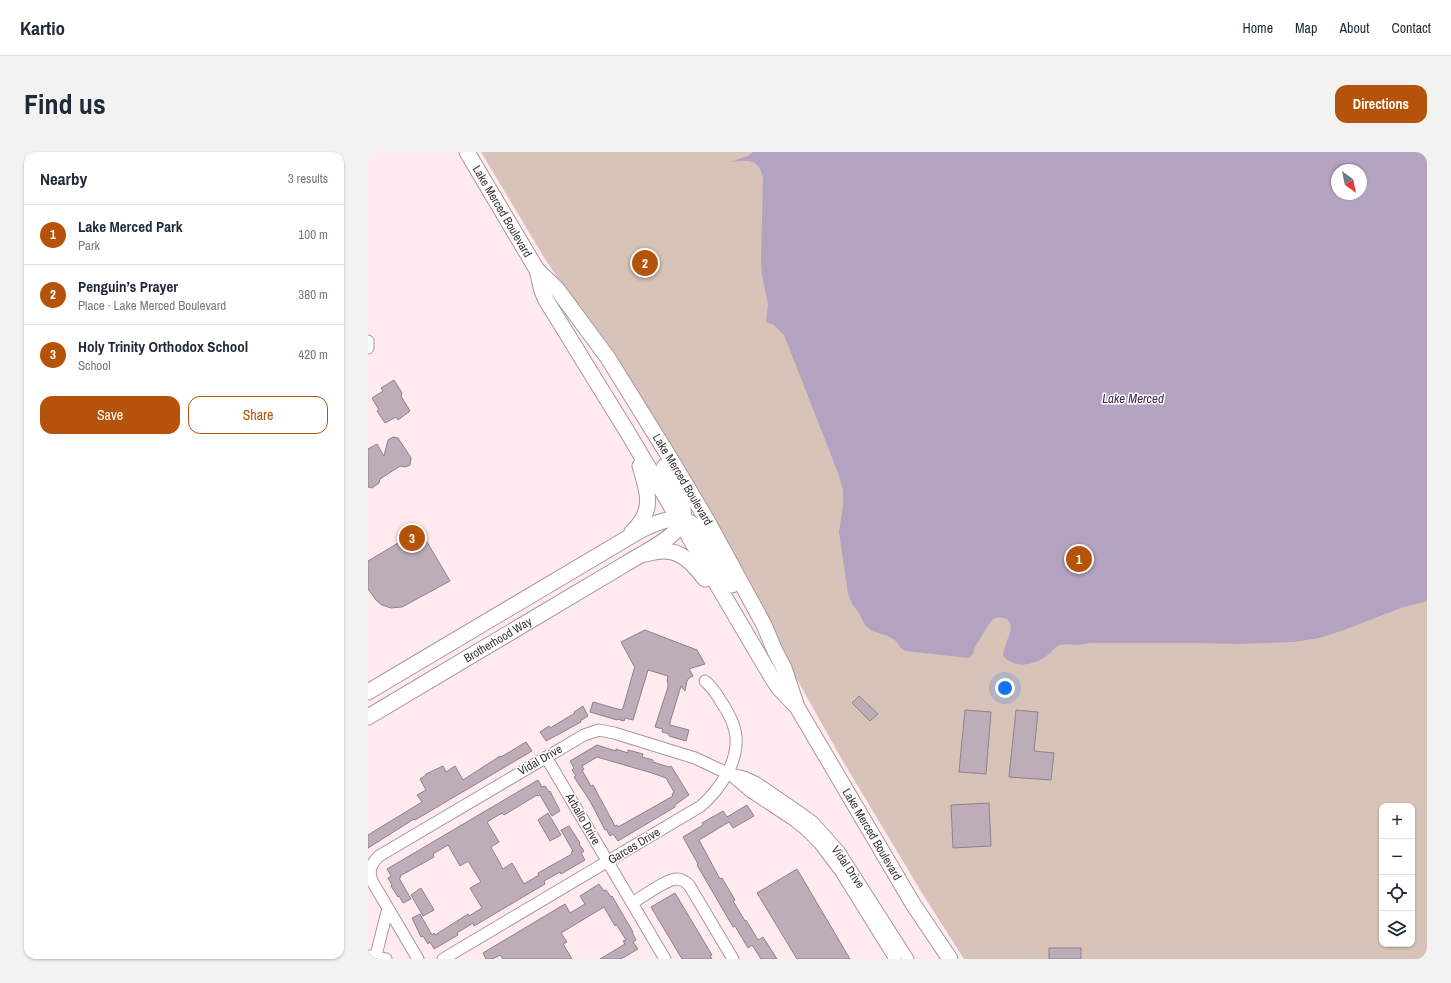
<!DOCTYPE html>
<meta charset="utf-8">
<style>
body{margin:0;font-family:"Archivo Narrow",sans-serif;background:#f2f2f3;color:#1f2937}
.controls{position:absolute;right:12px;bottom:12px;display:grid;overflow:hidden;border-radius:8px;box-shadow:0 1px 3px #0004}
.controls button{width:36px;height:36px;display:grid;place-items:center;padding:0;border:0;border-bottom:1px solid #e0e1e3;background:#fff;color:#1f2937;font:20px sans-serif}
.compass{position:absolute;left:963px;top:12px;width:36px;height:36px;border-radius:50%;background:#fff;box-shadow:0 1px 3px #0004;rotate:147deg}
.you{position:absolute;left:637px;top:536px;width:14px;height:14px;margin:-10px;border:3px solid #fff;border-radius:50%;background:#1a73e8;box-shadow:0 0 0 6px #1a73e833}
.badge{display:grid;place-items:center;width:26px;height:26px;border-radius:50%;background:#b45309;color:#fff;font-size:13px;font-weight:700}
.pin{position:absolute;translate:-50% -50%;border:2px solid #fff;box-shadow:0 1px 4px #0006}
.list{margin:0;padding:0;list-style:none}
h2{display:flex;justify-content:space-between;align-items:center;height:52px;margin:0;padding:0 16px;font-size:17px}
h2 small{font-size:13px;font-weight:400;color:#747a83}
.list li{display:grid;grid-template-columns:26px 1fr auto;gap:12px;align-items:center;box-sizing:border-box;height:60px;padding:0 16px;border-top:1px solid #e0e1e3}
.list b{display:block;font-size:15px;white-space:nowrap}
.list p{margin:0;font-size:13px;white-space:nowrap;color:#747a83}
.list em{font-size:13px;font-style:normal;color:#747a83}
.actions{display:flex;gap:8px;padding:12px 16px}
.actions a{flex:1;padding:9px 0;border:1px solid #b45309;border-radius:12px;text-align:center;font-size:14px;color:#b45309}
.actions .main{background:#b45309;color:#fff}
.icon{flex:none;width:22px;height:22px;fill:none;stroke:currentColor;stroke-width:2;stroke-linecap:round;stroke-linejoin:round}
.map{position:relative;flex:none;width:1059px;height:807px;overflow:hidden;border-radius:12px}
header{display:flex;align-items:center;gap:24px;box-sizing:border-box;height:56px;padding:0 20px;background:#fff;border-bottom:1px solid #e0e1e3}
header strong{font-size:19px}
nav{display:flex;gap:22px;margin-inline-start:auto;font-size:14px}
.intro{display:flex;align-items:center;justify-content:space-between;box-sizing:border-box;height:96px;padding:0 24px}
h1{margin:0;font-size:28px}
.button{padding:10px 18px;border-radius:12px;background:#b45309;color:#fff;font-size:14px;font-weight:700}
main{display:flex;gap:24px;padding:0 24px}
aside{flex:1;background:#fff;border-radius:12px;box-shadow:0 1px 3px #0004}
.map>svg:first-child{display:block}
</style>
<header>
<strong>Kartio</strong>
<nav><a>Home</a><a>Map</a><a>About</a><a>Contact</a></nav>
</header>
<div class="intro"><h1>Find us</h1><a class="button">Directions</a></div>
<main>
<aside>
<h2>Nearby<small>3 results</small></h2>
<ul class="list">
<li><span class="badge">1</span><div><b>Lake Merced Park</b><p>Park</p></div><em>100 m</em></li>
<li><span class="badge">2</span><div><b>Penguin’s Prayer</b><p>Place · Lake Merced Boulevard</p></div><em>380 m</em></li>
<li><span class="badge">3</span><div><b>Holy Trinity Orthodox School</b><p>School</p></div><em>420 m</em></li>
</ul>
<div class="actions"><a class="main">Save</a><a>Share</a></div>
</aside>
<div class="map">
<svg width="1059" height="807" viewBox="0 0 1059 807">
<rect width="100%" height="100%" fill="#feeaef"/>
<path fill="#d7c3b7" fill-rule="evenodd" d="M 113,0 L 1059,0 L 1059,807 L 596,807 L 554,741 L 473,606 L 407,488 L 256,224 L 177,107 ZM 969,18 L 993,18 L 993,42 L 969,42 ZM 1014,654 L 1044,654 L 1044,792 L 1014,792 Z"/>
<path fill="#b3a3c1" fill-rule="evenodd" d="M 385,0 L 1059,0 L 1059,449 L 1033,456 L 976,478 L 951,486 L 926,490 L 870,492 L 830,491 L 724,491 C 719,491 714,493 709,493 C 702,493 696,491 690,494 C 686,495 684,500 681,502 C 668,513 648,518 635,504 L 636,497 L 643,478 L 642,471 L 639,467 L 631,465 L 625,467 L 621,472 L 607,495 L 605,502 L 601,506 L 537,499 L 532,495 L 528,489 L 520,484 L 504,479 L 497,473 L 491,461 L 484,452 L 480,442 L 471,380 L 475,354 L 475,338 L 470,321 L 416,183 L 406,173 L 398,170 L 400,152 L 394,123 L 393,107 L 395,26 C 391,5 378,9 362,10 L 380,4 ZM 969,18 L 993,18 L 993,42 L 969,42 Z"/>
<path fill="#bdadb9" stroke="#8f818c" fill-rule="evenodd" d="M 26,228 L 34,241 L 33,244 L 42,259 L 30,268 L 28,265 L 17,271 L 9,259 L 11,258 L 4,246 L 15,239 L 13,236 Z
M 25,285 L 30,286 L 38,298 L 43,306 L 42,313 L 37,315 L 32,314 L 12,327 L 11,331 L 4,336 L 0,335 L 0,297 L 9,292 L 16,304 L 20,288 Z
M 52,378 L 82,429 L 34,455 L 23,456 L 14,453 L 8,448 L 0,437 L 0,409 Z
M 277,478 L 329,498 L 337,512 L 321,517 L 325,524 L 321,526 L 319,529 L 317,539 L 313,534 L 302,570 L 302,573 L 321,578 L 318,589 L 301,584 L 301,582 L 294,580 L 295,577 L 287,575 L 300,535 L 300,531 L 299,530 L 300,524 L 280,518 L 265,568 L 257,566 L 256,569 L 249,567 L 249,568 L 222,560 L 225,550 L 253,558 L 255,556 L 267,514 L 266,514 L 253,490 Z
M 491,544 L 510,562 L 502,569 L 484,551 Z
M 215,554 L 220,564 L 212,569 L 213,570 L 178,589 L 172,580 L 181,574 L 182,576 L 207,561 L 206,560 Z
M 597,558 L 623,560 L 618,622 L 591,620 Z
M 648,558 L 670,560 L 666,599 L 686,601 L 683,628 L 641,625 Z
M 158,590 L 164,599 L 47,668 L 46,667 L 0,696 L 0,683 L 54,650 L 49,643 L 58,638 L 52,627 L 58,623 L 58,622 L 75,614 L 78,620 L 87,614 L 95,628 L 132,604 L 133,605 Z
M 229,593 L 248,599 L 248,597 L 260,601 L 260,598 L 275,602 L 274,605 L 285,608 L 285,610 L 301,615 L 303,614 L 321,643 L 307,653 L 307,655 L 250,689 L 245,682 L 242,684 L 238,677 L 237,678 L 222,649 L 206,625 L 208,624 L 204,618 L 206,616 L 202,609 ZM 229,605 L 284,621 L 298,626 L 306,640 L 304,642 L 305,644 L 250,675 L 249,673 L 247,674 L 225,633 L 223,634 L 214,618 L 216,617 L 214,614 Z
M 170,628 L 174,635 L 177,634 L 181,640 L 182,639 L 192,659 L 184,664 L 172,643 L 170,644 L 169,643 L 136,663 L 134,661 L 119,670 L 131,690 L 123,695 L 135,717 L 144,711 L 156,732 L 171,723 L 170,721 L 204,702 L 203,700 L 205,699 L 193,678 L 201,674 L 212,691 L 211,692 L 216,699 L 213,701 L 217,708 L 193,722 L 192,720 L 176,729 L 177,732 L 106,774 L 105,771 L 89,781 L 90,783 L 66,797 L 62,790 L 60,792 L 55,784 L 53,785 L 44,766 L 52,762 L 64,783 L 66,781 L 67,783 L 100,762 L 101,764 L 114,756 L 102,736 L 113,730 L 100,709 L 92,714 L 80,693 L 65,702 L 66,705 L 32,724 L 33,725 L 31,726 L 43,747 L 35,751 L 31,744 L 30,745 L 23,734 L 24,733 L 20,726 L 23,724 L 19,717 Z
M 621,651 L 623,694 L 585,696 L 583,653 Z
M 379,653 L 386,664 L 365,676 L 361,670 L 331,688 L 352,727 L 354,726 L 367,748 L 365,749 L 377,769 L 378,768 L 390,788 L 395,785 L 409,807 L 393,807 L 384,793 L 380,796 L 367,774 L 365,775 L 329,713 L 330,712 L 315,685 L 335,673 L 334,671 L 355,659 L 359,665 Z
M 180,661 L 193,683 L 182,689 L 170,668 Z
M 429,717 L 482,807 L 429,807 L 389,741 Z
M 231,732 L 236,739 L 238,738 L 243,745 L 244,744 L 265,780 L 264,780 L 268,788 L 265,790 L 270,797 L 253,807 L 232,807 L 257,792 L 255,789 L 258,788 L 248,772 L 247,774 L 236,755 L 193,781 L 199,790 L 195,792 L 204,807 L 135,807 L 132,803 L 125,807 L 118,807 L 115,801 L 197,752 L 202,761 L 217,752 L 212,744 Z
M 53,736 L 66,758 L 55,764 L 43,743 Z
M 307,741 L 344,803 L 342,804 L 344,807 L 314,807 L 283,755 Z
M 681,796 L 713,796 L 713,807 L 681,807 Z"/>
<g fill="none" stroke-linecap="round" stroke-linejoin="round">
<defs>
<path id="street" d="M 0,189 L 0,196
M 178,605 L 297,807
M 363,623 L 383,640 L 424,667 L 438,678 L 451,691 L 473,720 L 527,807
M 264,751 C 275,745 299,726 310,727 C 315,728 318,730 321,733 L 365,807
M 1,804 L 18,807
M 7,807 L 20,756
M 50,807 L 4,729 C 0,718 3,712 11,704 L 216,583 L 231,578 L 246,581 L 327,606 L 359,621 L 376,625 L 389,631 L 430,659 L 445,670 L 471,699 L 540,807
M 75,807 L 333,654 C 352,637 370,611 368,585 C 367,572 359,558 352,548 C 348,541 344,535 337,529"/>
<g id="secondary">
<path id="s1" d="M 99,0 L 169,118 L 174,139 L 178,148 L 263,286 L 403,524 L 410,535 L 427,553"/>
<path id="s2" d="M 169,118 L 189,137 L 240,206 L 305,311 L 340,370 L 396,473 L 407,499 L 416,516 L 429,555 L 545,752 L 582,807"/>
<path d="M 264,380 C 287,359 280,340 272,314"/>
<path d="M 278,402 C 307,393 320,405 337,427"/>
<path d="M 0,540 L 273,378 C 290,370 311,360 327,374 L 364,433"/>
<path id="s3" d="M 0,565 L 259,411 C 273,402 312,384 315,367 C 318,351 304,328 296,315"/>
</g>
</defs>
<use href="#street" stroke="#a9969b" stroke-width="13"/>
<use href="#secondary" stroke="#a9969b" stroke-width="17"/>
<use href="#street" stroke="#fff" stroke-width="11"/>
<use href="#secondary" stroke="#fff" stroke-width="15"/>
</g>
<g text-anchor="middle" stroke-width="3" stroke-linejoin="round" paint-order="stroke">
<g font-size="12" fill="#3d3537" stroke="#fff">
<text dy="4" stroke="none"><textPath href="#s1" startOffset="69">Lake Merced Boulevard</textPath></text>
<text dy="4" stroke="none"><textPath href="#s2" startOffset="256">Lake Merced Boulevard</textPath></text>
<text dy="4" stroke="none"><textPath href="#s3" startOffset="151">Brotherhood Way</textPath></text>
<text transform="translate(172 608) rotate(-30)" y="4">Vidal Drive</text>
<text transform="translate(215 667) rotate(60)" y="4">Arballo Drive</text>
<text dy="4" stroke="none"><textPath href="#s2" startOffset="659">Lake Merced Boulevard</textPath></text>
<text transform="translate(266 694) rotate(-31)" y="4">Garces Drive</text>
<text transform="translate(480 715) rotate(56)" y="4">Vidal Drive</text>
</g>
<g font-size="13" font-style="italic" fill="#422b55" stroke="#fff">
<text x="765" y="251">Lake Merced</text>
</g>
</g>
</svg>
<div class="controls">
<button>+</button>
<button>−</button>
<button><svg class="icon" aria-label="locate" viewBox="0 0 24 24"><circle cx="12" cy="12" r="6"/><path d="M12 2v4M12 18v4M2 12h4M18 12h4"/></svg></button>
<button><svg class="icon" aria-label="layers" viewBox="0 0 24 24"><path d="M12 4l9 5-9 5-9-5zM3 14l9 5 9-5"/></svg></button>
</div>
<svg class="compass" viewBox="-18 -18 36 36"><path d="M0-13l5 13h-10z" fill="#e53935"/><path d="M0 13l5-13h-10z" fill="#747a83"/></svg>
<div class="you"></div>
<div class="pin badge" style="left:711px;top:407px">1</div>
<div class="pin badge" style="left:277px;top:111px">2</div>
<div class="pin badge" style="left:44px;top:386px">3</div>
</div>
</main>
